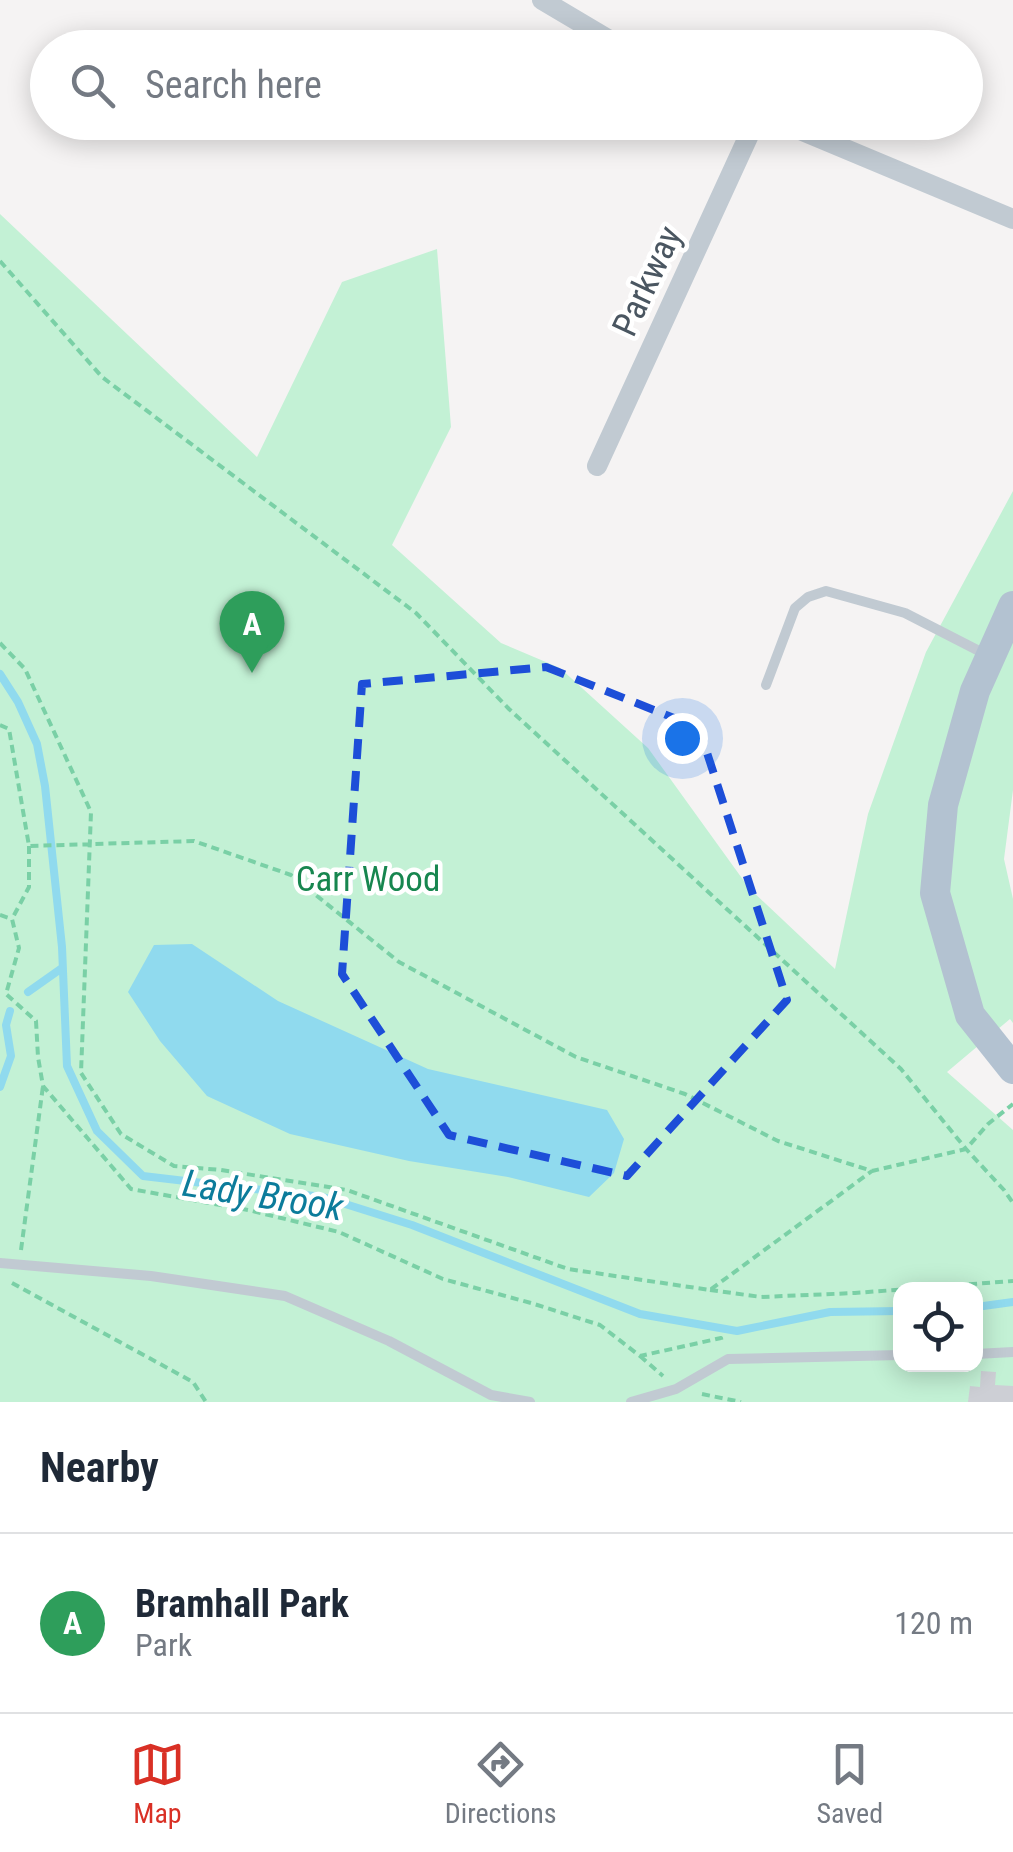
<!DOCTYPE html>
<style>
body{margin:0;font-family:"Roboto Condensed",sans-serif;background:#f2f2f3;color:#1f2937}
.controls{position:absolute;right:30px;bottom:30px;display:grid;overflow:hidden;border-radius:20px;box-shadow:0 5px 25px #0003}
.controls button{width:90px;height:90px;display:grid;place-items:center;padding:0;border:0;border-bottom:2px solid #e0e1e3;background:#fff;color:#1f2937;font:50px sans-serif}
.you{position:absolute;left:682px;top:738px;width:35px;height:35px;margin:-25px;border:8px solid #fff;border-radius:50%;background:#1a73e8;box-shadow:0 0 0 15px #1a73e833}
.badge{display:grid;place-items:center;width:65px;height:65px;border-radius:50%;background:#d93025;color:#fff;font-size:32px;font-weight:700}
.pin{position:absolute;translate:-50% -82px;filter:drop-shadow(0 2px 5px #0008)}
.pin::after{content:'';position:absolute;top:52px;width:35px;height:30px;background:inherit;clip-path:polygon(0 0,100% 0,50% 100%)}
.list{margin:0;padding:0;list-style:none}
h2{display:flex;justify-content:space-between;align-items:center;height:130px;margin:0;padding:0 40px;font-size:42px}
h2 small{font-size:32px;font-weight:400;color:#747a83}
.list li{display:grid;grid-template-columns:65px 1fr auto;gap:30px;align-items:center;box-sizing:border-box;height:180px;padding:0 40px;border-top:2px solid #e0e1e3}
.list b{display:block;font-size:38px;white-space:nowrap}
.list p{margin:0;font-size:32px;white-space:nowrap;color:#747a83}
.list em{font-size:32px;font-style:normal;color:#747a83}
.icon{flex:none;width:55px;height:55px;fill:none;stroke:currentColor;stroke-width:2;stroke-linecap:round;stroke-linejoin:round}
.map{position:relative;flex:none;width:1013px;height:1402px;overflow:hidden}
.search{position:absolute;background:#fff;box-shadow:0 5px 25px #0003;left:30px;right:30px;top:30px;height:110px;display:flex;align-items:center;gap:25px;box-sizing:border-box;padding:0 35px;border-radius:55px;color:#747a83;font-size:38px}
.sheet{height:310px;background:#fff}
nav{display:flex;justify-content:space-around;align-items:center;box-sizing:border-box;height:140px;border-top:2px solid #e0e1e3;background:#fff;font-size:28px;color:#747a83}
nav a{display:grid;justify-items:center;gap:5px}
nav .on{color:#d93025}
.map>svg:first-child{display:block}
</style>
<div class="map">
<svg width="1013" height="1402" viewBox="0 0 1013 1402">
<rect width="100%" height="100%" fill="#f5f3f3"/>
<path fill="#c3f1d5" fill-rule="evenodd" d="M 0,214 L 257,457 L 342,282 L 437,249 L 451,427 L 392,545 L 501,643 L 560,668 L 648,748 L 749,888 L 835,969 L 868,814 L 926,652 L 1013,491 L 1013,790 L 1004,859 L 1013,899 L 1013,1023 L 1010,1019 L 947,1072 L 1013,1130 L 1013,1402 L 0,1402 ZM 900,1290 L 976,1290 L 976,1364 L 900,1364 Z"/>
<path fill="#90daee" d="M 192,944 L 278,1001 L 428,1069 L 607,1110 L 624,1139 L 614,1173 L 589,1197 L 508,1177 L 409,1161 L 290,1134 L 207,1096 L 160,1041 L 128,992 L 154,945 Z"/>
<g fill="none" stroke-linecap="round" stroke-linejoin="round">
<path stroke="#90daee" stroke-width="8" d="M 0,674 L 18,702 L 37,744 L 45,786 L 62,947 L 67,1066 L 97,1131 L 143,1176 L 323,1197 L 412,1225 L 640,1314 L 737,1331 L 830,1312 L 900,1311
M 28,992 L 62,968
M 0,1087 L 11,1056 L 6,1025 L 10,1011
M 976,1307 L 1013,1302"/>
</g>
<path fill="#cdcfd5" d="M 981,1371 L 996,1372 L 995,1385 L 1013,1386 L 1013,1402 L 968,1402 L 970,1386 L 980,1387 Z"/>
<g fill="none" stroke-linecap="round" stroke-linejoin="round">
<path stroke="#7ad0a6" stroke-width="4" stroke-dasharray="8 5" stroke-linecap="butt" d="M 0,261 L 102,377 L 416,613 L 509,709 L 901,1069 L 966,1149 L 1004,1190 L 1013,1203
M 0,643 L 25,669 L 91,812 L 81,1073 L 121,1134 L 174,1166 L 221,1170 L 347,1190 L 568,1269 L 710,1290 L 872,1171
M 0,725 L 9,729 L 29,846 L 194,841 L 291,875 L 399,962 L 576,1057 L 685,1094 L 778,1141 L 872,1171 L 966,1149 L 988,1124 L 1013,1104
M 29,846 L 29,887 L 12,919 L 19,948 L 6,994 L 36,1021 L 38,1057 L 43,1086 L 131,1189 L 248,1210 L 339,1232 L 443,1279 L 531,1303 L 600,1325 L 640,1356 L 721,1338 L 722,1343
M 0,915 L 12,919
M 21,1250 L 43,1086
M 12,1283 L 193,1382 L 206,1402
M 710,1290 L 761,1297 L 855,1293 L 1013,1281
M 640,1356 L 663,1376
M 702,1394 L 741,1402"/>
<path stroke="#c1cad2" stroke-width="10" d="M 766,685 L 795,608 L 808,597 L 826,591 L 905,613 L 985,654
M 0,1263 L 151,1276 L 285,1296 L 389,1341 L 491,1395 L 530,1402
M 976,1354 L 1013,1352
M 631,1402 L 676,1389 L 728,1359 L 900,1355"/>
<path stroke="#c1cad2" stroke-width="20" d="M 542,0 L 623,48
M 781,122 L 1013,219
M 597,466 L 755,122"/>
<path stroke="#b3c2d1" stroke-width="30" d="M 1013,606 L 975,691 L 943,805 L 935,893 L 970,1015 L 1013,1069"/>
</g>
<path fill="none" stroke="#1d4ed8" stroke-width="8" stroke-dasharray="20 12" stroke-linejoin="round" d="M 546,667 L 699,728 L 787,1000 L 627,1176 L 449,1135 L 342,974 L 362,684 Z"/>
<g text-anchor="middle" stroke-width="9" stroke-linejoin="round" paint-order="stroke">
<g font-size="35" fill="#4a5661" stroke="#fff">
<text transform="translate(647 281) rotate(-65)" y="12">Parkway</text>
</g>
<g font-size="35" fill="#17864f" stroke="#fff">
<text x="368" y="891">Carr Wood</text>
</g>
<g font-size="38" font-style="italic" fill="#0c7c9b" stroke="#fff">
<text transform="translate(263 1195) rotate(9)" y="13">Lady Brook</text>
</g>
</g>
</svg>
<div class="controls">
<button><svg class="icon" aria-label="locate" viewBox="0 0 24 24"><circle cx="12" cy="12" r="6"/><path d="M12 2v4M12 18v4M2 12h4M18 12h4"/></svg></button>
</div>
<div class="you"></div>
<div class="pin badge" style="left:252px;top:673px;background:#2e9e5b">A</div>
<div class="search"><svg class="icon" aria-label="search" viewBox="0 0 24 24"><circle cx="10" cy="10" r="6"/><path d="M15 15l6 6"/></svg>Search here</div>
</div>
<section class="sheet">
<h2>Nearby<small></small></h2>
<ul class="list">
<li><span class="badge" style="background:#2e9e5b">A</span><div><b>Bramhall Park</b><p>Park</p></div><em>120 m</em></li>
</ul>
</section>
<nav>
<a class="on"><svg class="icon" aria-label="map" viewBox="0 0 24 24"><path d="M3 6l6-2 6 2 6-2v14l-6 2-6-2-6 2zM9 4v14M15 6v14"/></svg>Map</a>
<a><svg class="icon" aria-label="directions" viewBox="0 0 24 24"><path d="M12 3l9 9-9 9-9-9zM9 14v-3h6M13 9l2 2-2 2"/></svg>Directions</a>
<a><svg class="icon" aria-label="saved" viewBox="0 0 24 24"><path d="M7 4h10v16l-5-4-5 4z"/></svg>Saved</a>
</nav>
